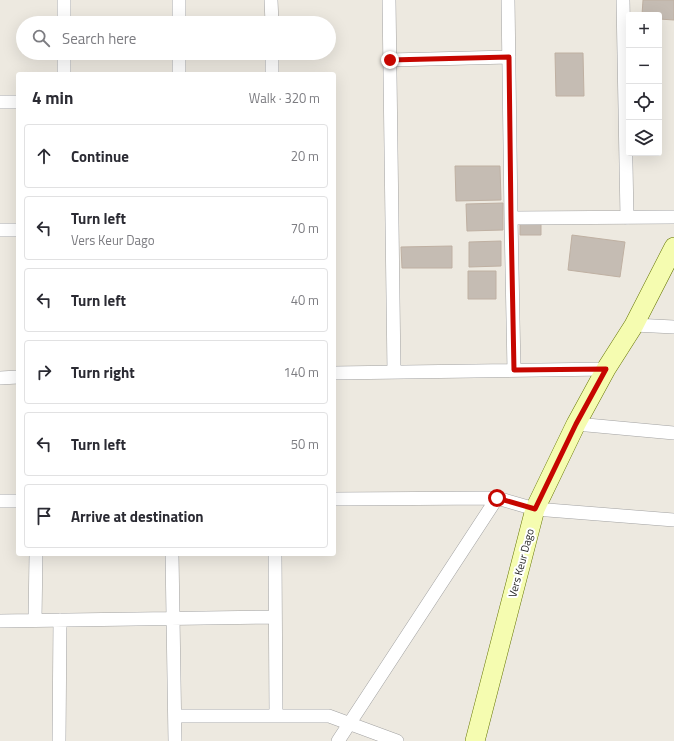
<!DOCTYPE html>
<meta charset="utf-8">
<style>
body{margin:0;font-family:"Titillium Web",sans-serif;background:#f7f7f7;color:#2b2b33}
.controls{position:absolute;right:12px;top:12px;display:grid;overflow:hidden;border-radius:4px;box-shadow:0 4px 16px #0002}
.controls button{width:36px;height:36px;display:grid;place-items:center;padding:0;border:0;border-bottom:1px solid #e1e1e2;background:#fff;color:#2b2b33;font:20px sans-serif}
.stop{position:absolute;width:12px;height:12px;margin:-9px;border:3px solid #c60600;border-radius:50%;background:#fff}
.stop.end{background:#c60600;border-color:#fff;box-shadow:0 1px 4px #0008}
.list{margin:0;padding:0;list-style:none}
h2{display:flex;justify-content:space-between;align-items:center;height:52px;margin:0;padding:0 16px;font-size:17px}
h2 small{font-size:13px;font-weight:400;color:#7c7c81}
.list li{display:grid;grid-template-columns:26px 1fr auto;gap:12px;align-items:center;box-sizing:border-box;height:64px;margin:0 8px 8px;padding:0 8px;border:1px solid #e1e1e2;border-radius:4px}
.list b{display:block;font-size:15px;white-space:nowrap}
.list p{margin:0;font-size:13px;white-space:nowrap;color:#7c7c81}
.list em{font-size:13px;font-style:normal;color:#7c7c81}
.icon{flex:none;width:22px;height:22px;fill:none;stroke:currentColor;stroke-width:2;stroke-linecap:round;stroke-linejoin:round}
.map{position:relative;flex:none;width:674px;height:741px;overflow:hidden}
.search{position:absolute;background:#fff;box-shadow:0 4px 16px #0002;left:16px;top:16px;width:320px;height:44px;display:flex;align-items:center;gap:10px;box-sizing:border-box;padding:0 14px;border-radius:22px;color:#7c7c81;font-size:15px}
.panel{position:absolute;background:#fff;box-shadow:0 4px 16px #0002;left:16px;top:72px;width:320px;height:484px;border-radius:4px}
.map>svg:first-child{display:block}
</style>
<div class="map">
<svg width="674" height="741" viewBox="0 0 674 741">
<rect width="100%" height="100%" fill="#ede9e0"/>
<path fill="#c5bcb3" stroke="#bfb0a2" d="M 643,0 L 674,0 L 674,20 L 659,19 L 659,15 L 642,15 Z
M 86,53 L 177,53 L 177,57 L 86,55 Z
M 555,53 L 583,53 L 584,96 L 556,96 Z
M 455,166 L 500,166 L 501,200 L 456,201 Z
M 503,203 L 503,230 L 467,231 L 466,204 Z
M 520,221 L 541,221 L 541,235 L 520,235 Z
M 572,235 L 625,242 L 620,277 L 568,270 Z
M 501,241 L 501,266 L 469,267 L 469,242 Z
M 452,246 L 452,268 L 402,268 L 401,247 Z
M 468,271 L 496,271 L 496,299 L 468,299 Z"/>
<g fill="none" stroke-linecap="round" stroke-linejoin="round">
<defs>
<path id="street" d="M 271,0 L 272,23
M 389,0 L 394,372
M 508,0 L 511,218 L 514,370
M 623,0 L 627,218
M 64,23 L 64,0
M 179,23 L 179,0
M 272,53 L 272,74
M 390,60 L 509,57
M 64,74 L 64,53
M 179,74 L 179,53
M 0,102 L 18,102
M 511,218 L 674,217
M 0,230 L 18,230
M 634,325 L 674,327
M 334,373 L 606,369
M 0,378 L 18,377
M 576,424 L 674,433
M 334,499 L 497,498 L 535,509 L 674,520
M 0,501 L 18,501
M 172,554 L 175,741
M 275,554 L 276,716
M 35,620 L 36,554
M 0,621 L 275,617
M 175,716 L 329,716 L 397,741
M 59,741 L 60,620
M 338,741 L 497,498"/>
<path id="secondary" d="M 475,741 L 535,509 L 576,424 L 606,369 L 634,325 L 674,247"/>
</defs>
<use href="#street" stroke="#a2a2a2" stroke-width="14"/>
<use href="#secondary" stroke="#647401" stroke-width="20"/>
<use href="#street" stroke="#fff" stroke-width="13"/>
<use href="#secondary" stroke="#f5fcb0" stroke-width="19"/>
</g>
<g fill="none" stroke-linecap="round" stroke-linejoin="round">
<path stroke="#c60600" stroke-width="5" d="M 390,60 L 509,57 L 511,218 L 514,370 L 606,369 L 576,424 L 535,509 L 497,498"/>
</g>
<g text-anchor="middle" stroke-width="4" stroke-linejoin="round" paint-order="stroke">
<g font-size="11" fill="#1b1b1b" stroke="#fff">
<text transform="translate(521 563) rotate(-75)" y="4">Vers Keur Dago</text>
</g>
</g>
</svg>
<div class="controls">
<button>+</button>
<button>−</button>
<button><svg class="icon" aria-label="locate" viewBox="0 0 24 24"><circle cx="12" cy="12" r="6"/><path d="M12 2v4M12 18v4M2 12h4M18 12h4"/></svg></button>
<button><svg class="icon" aria-label="layers" viewBox="0 0 24 24"><path d="M12 4l9 5-9 5-9-5zM3 14l9 5 9-5"/></svg></button>
</div>
<div class="stop" style="left:497px;top:498px"></div>
<div class="stop end" style="left:390px;top:60px"></div>
<div class="search"><svg class="icon" aria-label="search" viewBox="0 0 24 24"><circle cx="10" cy="10" r="6"/><path d="M15 15l6 6"/></svg>Search here</div>
<section class="panel">
<h2>4 min<small>Walk · 320 m</small></h2>
<ul class="list">
<li><svg class="icon" aria-label="ahead" viewBox="0 0 24 24"><path d="M12 20V5M6 11l6-6 6 6"/></svg><div><b>Continue</b></div><em>20 m</em></li>
<li><svg class="icon" aria-label="left" viewBox="0 0 24 24"><path d="M17 20v-9H6M10 6l-5 5 5 5"/></svg><div><b>Turn left</b><p>Vers Keur Dago</p></div><em>70 m</em></li>
<li><svg class="icon" aria-label="left" viewBox="0 0 24 24"><path d="M17 20v-9H6M10 6l-5 5 5 5"/></svg><div><b>Turn left</b></div><em>40 m</em></li>
<li><svg class="icon" aria-label="right" viewBox="0 0 24 24"><path d="M7 20v-9h11M14 6l5 5-5 5"/></svg><div><b>Turn right</b></div><em>140 m</em></li>
<li><svg class="icon" aria-label="left" viewBox="0 0 24 24"><path d="M17 20v-9H6M10 6l-5 5 5 5"/></svg><div><b>Turn left</b></div><em>50 m</em></li>
<li><svg class="icon" aria-label="arrive" viewBox="0 0 24 24"><path d="M6 21V4h12l-3 4 3 4H6"/></svg><div><b>Arrive at destination</b></div></li>
</ul>
</section>
</div>
